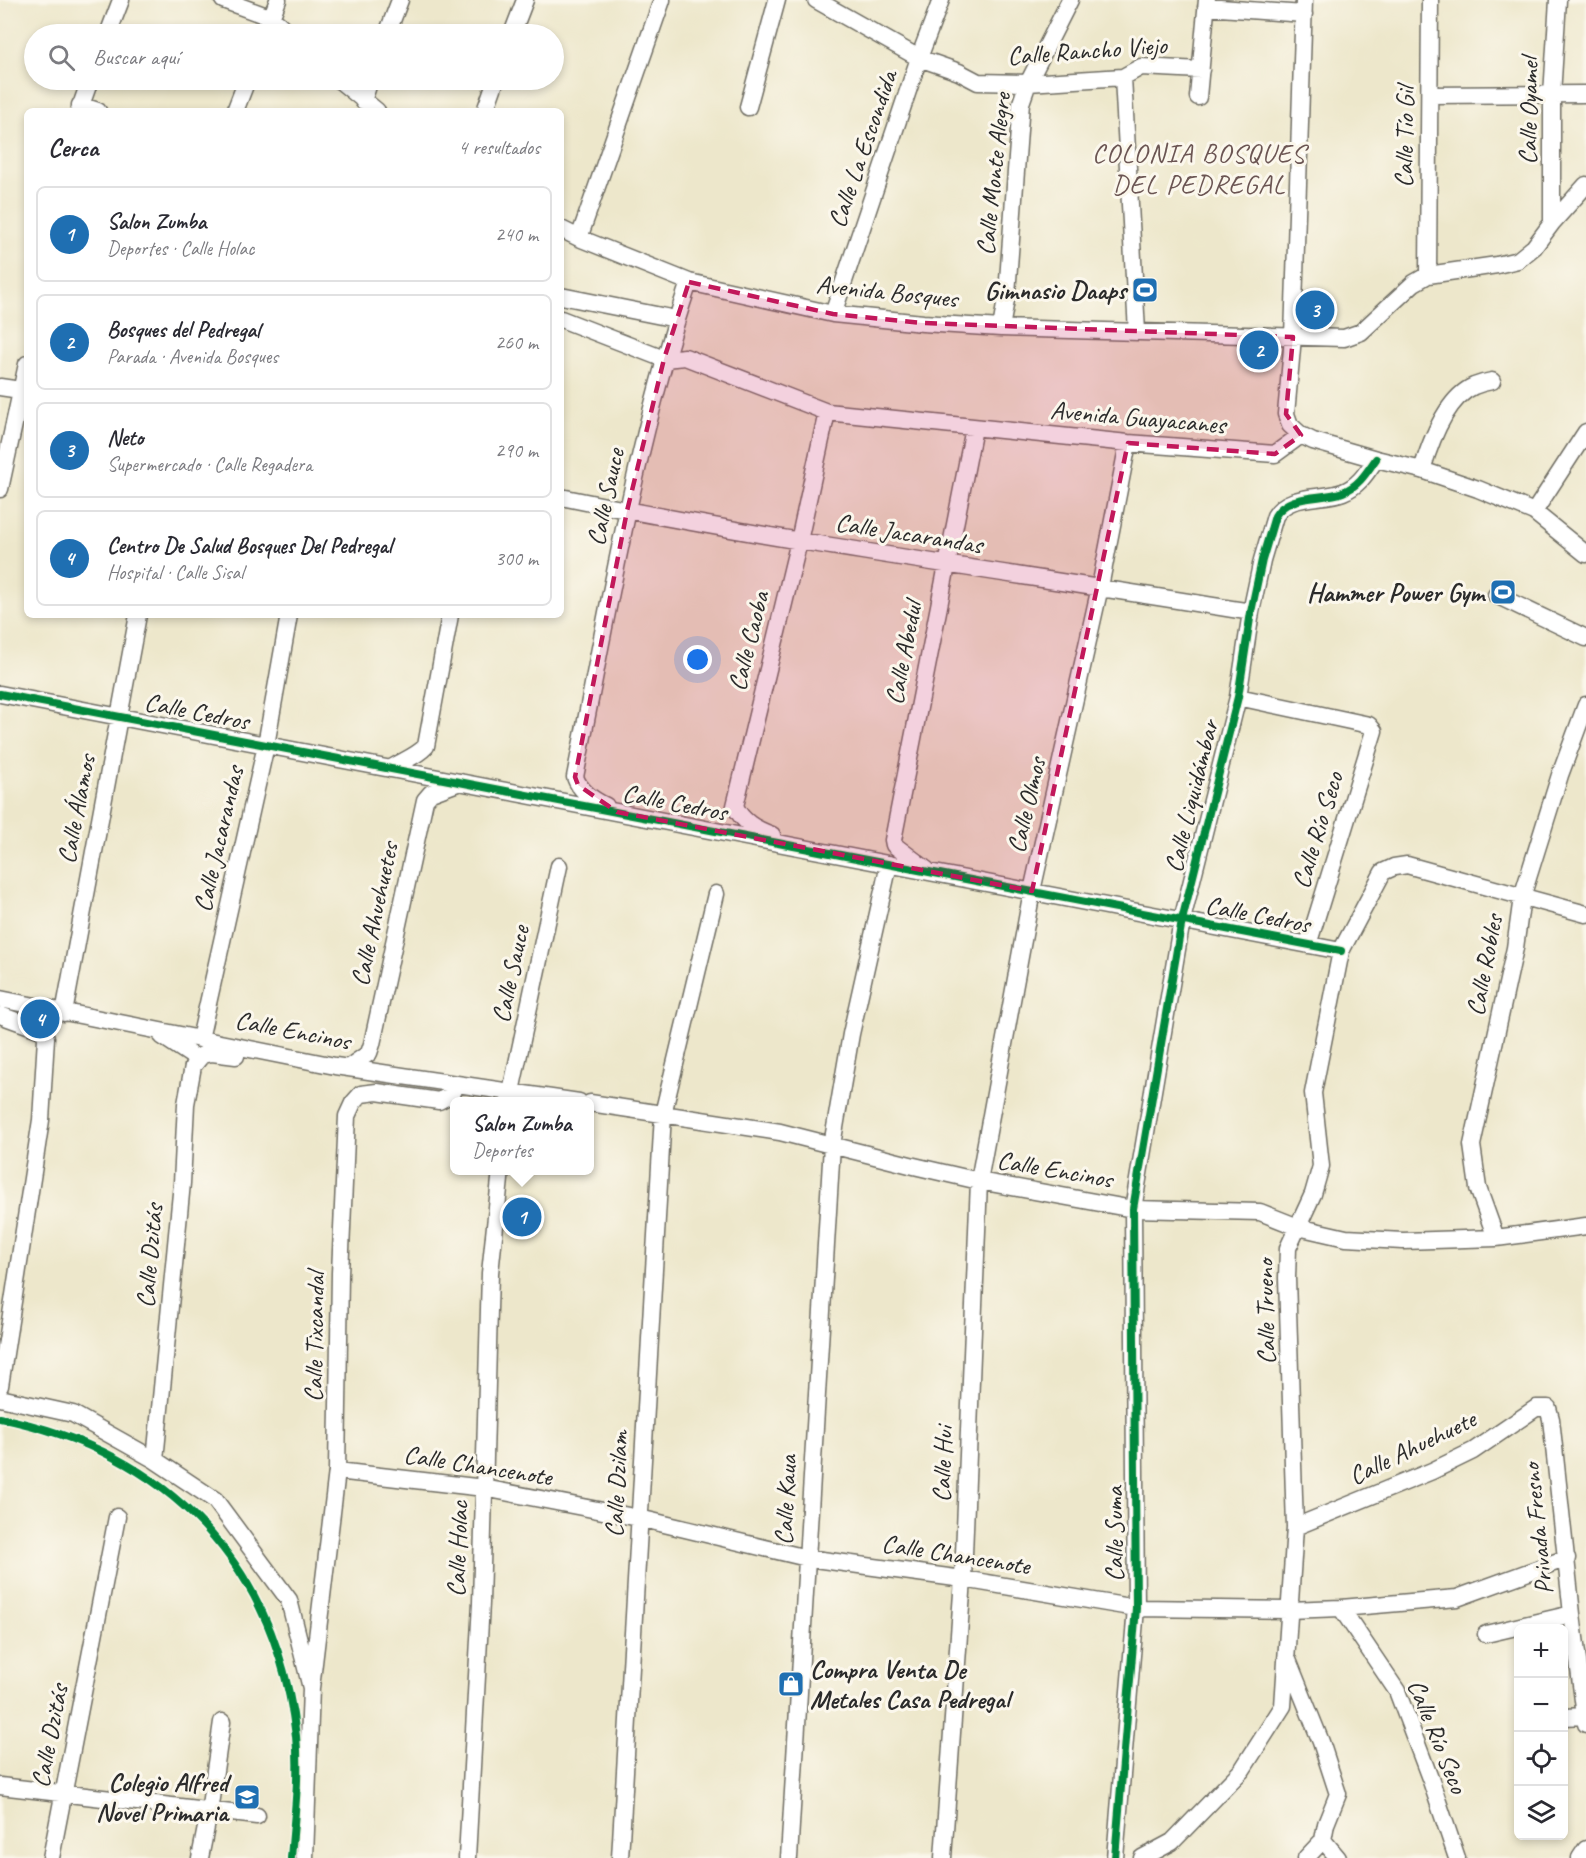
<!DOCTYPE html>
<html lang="es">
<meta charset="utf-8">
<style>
body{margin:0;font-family:Caveat,sans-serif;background:#f2f2f3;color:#2b2b33}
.controls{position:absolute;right:18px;bottom:18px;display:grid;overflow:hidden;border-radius:9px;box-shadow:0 3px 9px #0003}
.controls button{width:54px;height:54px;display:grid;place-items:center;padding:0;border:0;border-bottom:2px solid #e1e1e2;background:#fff;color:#2b2b33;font:30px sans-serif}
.you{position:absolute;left:698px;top:660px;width:21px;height:21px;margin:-15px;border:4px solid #fff;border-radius:50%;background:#1a73e8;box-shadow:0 0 0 9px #1a73e833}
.badge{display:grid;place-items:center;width:39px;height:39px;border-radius:50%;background:#1f6fb2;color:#fff;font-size:20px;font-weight:700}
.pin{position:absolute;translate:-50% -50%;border:3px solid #fff;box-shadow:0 2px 6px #0006}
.popup{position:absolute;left:450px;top:1097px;width:144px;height:78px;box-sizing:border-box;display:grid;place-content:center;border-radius:9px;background:#fff;filter:drop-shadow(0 2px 4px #0005);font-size:20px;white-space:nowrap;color:#7c7c81}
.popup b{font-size:22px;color:#2b2b33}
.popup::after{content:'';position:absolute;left:50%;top:100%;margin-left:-12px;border:12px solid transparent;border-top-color:#fff}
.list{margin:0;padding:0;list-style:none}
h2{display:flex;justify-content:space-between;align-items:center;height:78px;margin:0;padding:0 24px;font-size:26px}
h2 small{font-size:20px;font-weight:400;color:#7c7c81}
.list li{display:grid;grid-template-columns:39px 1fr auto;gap:18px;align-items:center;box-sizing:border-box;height:96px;margin:0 12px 12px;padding:0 12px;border:2px solid #e1e1e2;border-radius:9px}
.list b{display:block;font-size:22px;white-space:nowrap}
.list p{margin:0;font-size:20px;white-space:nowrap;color:#7c7c81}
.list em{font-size:20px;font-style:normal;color:#7c7c81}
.icon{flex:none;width:33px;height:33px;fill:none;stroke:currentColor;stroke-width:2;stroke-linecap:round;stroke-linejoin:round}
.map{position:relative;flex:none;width:1586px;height:1858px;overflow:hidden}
.search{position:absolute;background:#fff;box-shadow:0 3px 9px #0003;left:24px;top:24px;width:540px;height:66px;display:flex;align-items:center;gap:15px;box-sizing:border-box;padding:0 21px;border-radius:33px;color:#7c7c81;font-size:22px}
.panel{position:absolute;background:#fff;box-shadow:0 3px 9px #0003;left:24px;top:108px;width:540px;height:510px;border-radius:9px}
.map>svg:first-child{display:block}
</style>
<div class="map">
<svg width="1586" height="1858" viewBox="0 0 1586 1858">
<rect width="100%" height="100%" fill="#fbf7ec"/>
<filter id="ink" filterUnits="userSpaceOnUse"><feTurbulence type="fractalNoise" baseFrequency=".0167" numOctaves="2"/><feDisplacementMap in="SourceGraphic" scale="12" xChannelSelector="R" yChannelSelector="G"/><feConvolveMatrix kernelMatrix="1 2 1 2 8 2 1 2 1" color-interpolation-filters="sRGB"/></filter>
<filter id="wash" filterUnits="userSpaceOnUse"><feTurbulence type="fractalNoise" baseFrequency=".008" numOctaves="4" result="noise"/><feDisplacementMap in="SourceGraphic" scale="24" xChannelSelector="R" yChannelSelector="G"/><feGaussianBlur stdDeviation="1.35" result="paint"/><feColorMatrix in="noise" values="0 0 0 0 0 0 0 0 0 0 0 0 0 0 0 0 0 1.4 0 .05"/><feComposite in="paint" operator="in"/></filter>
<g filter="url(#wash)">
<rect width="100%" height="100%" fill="#ede7cb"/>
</g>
<g filter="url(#ink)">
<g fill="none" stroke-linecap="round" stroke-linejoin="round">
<defs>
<path id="minor" d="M 223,0 L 272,18 L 290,34
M 816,0 L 919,58 L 959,72 L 978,82 L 1028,83 L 1123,77 L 1141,67 L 1201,70
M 1304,0 L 1293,337 L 1286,414 L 1290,425 L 1301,435 L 1313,441 L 1376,459 L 1422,470 L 1478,489 L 1534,512 L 1586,554
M 1206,7 L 1304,14
M 108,34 L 121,0
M 265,34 L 278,0
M 387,34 L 400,0
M 512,34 L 525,0
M 1123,77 L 1137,332
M 339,80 L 377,111
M 1430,95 L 1586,94
M 1198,97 L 1207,0
M 363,101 L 370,80
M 80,105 L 98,111
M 748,107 L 777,0
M 79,111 L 90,80
M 235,111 L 247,80
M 485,111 L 496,80
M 1552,223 L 1552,95 L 1558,0
M 561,229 L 579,238 L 689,282 L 833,314 L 923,323 L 1001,328 L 1344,338 L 1361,332 L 1414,283 L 1428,275 L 1497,265 L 1518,260 L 1534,247 L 1552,223 L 1586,185
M 579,238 L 662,0
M 1428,275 L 1430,0
M 561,296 L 676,319
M 833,314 L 919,58 L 941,0
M 561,319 L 664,359 L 685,357 L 827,412 L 1128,443 L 1275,454 L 1301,435
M 1001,328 L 1007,294 L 1021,103 L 1028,83 L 1070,0
M 0,387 L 27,391
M 1422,470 C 1430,443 1446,398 1474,386 C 1479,384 1486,382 1492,381
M 0,489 L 27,364
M 561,497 C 789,544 1021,574 1251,612
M 1534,512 L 1586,432
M 1496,595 L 1586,638
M 0,694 L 1341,951
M 1238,697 L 1369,725 L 1374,731 L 1308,945
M 390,769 C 402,761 416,757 426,746 L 450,615
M 606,806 C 593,800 580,791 575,777 C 608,611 635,443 689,282
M 772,835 C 756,829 742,822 735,806 L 799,541 L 827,412
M 927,870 L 894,845 L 893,840 L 974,428
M 0,999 L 335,1066 L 579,1102
M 64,1013 L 138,615
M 0,1015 L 44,1031 L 46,1038 L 41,1120 L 0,1386
M 162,1036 L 197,1059
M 200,1039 L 266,745 L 289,615
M 349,1067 L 369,1053 L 372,1044 L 425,800 L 431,793 L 460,782
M 509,1101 L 559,866
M 590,1103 L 780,1132 L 914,1166 L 979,1181 L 1133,1209 L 1260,1212 L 1298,1227 L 1346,1238 L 1403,1241 L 1496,1238 L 1586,1226
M 1496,1238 L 1478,1188 L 1472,1145 L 1515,948 L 1522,897 L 1560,775 L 1586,705
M 0,1398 L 73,1414 L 155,1460 L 215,1500 L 289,1600 L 311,1688 L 305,1858
M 155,1460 L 182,1183 L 186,1104 L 193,1066 L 202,1055 L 212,1053 L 236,1056
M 337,1471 L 484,1488 L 639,1518 L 807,1558 L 963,1579 L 1136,1608 L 1289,1610 L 1341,1608 L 1457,1598 L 1567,1558
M 1295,1527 L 1432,1471 L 1473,1451 L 1536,1408 L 1548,1408 L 1551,1419 L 1572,1614 L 1586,1724
M 1341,1608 L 1397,1691 L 1431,1781 L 1457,1858
M 1486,1634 L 1572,1614
M 1288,1660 L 1321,1742 L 1338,1794 L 1326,1824 L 1323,1840
M 311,1688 L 337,1471 L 340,1273 L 347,1116 L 353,1103 L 361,1094 L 377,1092 L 439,1101 L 452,1094 L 457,1084
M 1564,1717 L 1585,1716
M 0,1786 L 257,1816
M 1323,1840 L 1338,1858
M 51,1858 L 117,1517
M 200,1858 L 209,1812 L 222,1722
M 467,1858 L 481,1603 L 490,1273 L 501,1170
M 620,1858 L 663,1114 L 716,894
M 789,1858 L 832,1145 L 851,1034 L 889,864
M 943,1858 L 963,1579 L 979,1181 L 1032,891 L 1100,587 L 1128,443
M 1115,1858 L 1136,1608 L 1133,1209 L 1182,920 L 1238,697 L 1251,612 L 1262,560 L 1275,516 C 1288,493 1322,500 1343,492 C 1359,486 1367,472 1376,459
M 1142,1858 L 1172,1842 L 1242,1770 L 1283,1706 L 1295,1527 L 1287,1278 L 1288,1248 L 1313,1194 L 1321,1166 L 1313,1093 L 1341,951 L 1383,872 L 1394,867 L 1407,865 L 1586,914
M 1306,1858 L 1323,1840
M 1580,1858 L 1586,1849"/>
</defs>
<use href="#minor" stroke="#6f6d63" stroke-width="19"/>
<use href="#minor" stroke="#fff" stroke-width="16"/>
<defs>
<path id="cycleway" d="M 0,694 L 1341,951
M 0,1418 C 168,1452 276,1564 296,1736 C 300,1776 294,1818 291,1858
M 1115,1858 L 1136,1608 L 1133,1209 L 1182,920 L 1238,697 L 1251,612 L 1262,560 L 1275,516 C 1288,493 1322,500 1343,492 C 1359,486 1367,472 1376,459"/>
</defs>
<use href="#cycleway" stroke="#fbf7ec" stroke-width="11"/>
<use href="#cycleway" stroke="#00873e" stroke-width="8"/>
</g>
</g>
<path fill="#c2185b" fill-opacity="0.2" stroke="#c2185b" stroke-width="4.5" stroke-dasharray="12 8" stroke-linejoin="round" d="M 689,282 L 833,314 L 923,323 L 1293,337 L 1286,414 L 1301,435 L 1275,454 L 1128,443 L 1032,891 L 617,812 L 578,785 L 575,777 L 627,511 L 664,359 Z"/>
<defs>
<symbol id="stadium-square" viewBox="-11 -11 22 22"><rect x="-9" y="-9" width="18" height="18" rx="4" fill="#1f6fb2" stroke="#fbf7ec"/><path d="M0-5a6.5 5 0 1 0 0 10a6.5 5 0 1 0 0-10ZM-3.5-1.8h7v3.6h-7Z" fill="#fff"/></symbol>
<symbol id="shop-square" viewBox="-11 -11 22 22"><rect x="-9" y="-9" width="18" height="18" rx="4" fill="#1f6fb2" stroke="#fbf7ec"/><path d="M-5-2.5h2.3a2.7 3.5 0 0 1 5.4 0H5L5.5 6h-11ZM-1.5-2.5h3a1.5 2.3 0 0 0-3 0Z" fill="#fff"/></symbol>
<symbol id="school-square" viewBox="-11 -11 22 22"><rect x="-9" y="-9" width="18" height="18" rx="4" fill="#1f6fb2" stroke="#fbf7ec"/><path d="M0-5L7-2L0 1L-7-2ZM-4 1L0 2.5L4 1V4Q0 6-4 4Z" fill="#fff"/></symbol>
</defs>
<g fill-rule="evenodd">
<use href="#stadium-square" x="1130" y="275" width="30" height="30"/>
<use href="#stadium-square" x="1488" y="577" width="30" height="30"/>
<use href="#shop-square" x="776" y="1669" width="30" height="30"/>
<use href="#school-square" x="232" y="1782" width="30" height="30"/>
</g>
<g text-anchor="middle" stroke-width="6" stroke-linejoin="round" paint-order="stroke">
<g font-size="26" fill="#2b2b2b" stroke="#fbf7ec">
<text transform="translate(1087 50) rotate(-4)" y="9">Calle Rancho Viejo</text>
<text transform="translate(1528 111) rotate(-89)" y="9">Calle Oyamel</text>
<text transform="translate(1404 137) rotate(-89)" y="9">Calle Tío Gil</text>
<text transform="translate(862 149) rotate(-71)" y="9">Calle La Escondida</text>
<text transform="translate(993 174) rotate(-84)" y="9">Calle Monte Alegre</text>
<text transform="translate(887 291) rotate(6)" y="9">Avenida Bosques</text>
<text transform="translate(1138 417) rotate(5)" y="9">Avenida Guayacanes</text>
<text transform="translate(605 497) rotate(-78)" y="9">Calle Sauce</text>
<text transform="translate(909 533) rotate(9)" y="9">Calle Jacarandas</text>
<text transform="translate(748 641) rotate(-76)" y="9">Calle Caoba</text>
<text transform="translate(903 653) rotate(-79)" y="9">Calle Abedul</text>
<text transform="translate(197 711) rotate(11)" y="9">Calle Cedros</text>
<text transform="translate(1191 796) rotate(-76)" y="9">Calle Liquidámbar</text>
<text transform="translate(675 802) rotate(11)" y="9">Calle Cedros</text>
<text transform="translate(1026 805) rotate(-77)" y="9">Calle Olmos</text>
<text transform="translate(76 809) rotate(-79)" y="9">Calle Álamos</text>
<text transform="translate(1317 830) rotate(-73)" y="9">Calle Río Seco</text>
<text transform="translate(218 839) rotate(-77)" y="9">Calle Jacarandas</text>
<text transform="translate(374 914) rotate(-78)" y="9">Calle Ahuehuetes</text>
<text transform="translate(1258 914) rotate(11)" y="9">Calle Cedros</text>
<text transform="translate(1484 965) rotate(-79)" y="9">Calle Robles</text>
<text transform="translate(510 974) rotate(-78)" y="9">Calle Sauce</text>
<text transform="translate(293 1030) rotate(11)" y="9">Calle Encinos</text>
<text transform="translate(1055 1169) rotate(10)" y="9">Calle Encinos</text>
<text transform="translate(149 1256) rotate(-85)" y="9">Calle Dzitás</text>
<text transform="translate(1265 1312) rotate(-91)" y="9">Calle Trueno</text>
<text transform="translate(314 1337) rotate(-89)" y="9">Calle Tixcandal</text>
<text transform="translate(1412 1447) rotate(-26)" y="9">Calle Ahuehuete</text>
<text transform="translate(942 1464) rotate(-88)" y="9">Calle Hui</text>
<text transform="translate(478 1465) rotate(9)" y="9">Calle Chancenote</text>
<text transform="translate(616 1484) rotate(-87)" y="9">Calle Dzilam</text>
<text transform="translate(785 1500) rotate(-87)" y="9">Calle Kaua</text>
<text transform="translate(1537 1529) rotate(-96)" y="9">Privada Fresno</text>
<text transform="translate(1114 1534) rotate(-90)" y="9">Calle Suma</text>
<text transform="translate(457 1549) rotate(-88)" y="9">Calle Holac</text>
<text transform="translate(956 1554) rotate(9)" y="9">Calle Chancenote</text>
<text transform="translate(49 1736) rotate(-79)" y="9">Calle Dzitás</text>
<text transform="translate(1438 1736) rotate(68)" y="9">Calle Río Seco</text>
</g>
<g font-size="26" font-weight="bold" fill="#2b2b2b" stroke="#fbf7ec" text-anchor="end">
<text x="1126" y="299">Gimnasio Daaps</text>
<text x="1484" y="601">Hammer Power Gym</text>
<text x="810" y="1678" text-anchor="start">Compra Venta De<tspan x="810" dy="30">Metales Casa Pedregal</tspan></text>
<text x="228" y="1791">Colegio Alfred<tspan x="228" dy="30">Novel Primaria</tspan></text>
</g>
<g font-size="27" letter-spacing="1.5" fill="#6b5553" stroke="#fbf7ec">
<text x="1199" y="162">COLONIA BOSQUES<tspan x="1199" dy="31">DEL PEDREGAL</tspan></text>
</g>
</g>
</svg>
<div class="controls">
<button>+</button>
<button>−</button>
<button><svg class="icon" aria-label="locate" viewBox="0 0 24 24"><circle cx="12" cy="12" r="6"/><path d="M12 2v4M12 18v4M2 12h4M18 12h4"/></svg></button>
<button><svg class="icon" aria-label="layers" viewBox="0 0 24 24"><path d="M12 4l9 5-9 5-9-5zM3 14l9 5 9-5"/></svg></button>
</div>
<div class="you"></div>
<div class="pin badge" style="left:522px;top:1217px">1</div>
<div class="popup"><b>Salon Zumba</b>Deportes</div>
<div class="pin badge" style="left:1259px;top:350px">2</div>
<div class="pin badge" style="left:1315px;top:310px">3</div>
<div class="pin badge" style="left:40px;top:1019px">4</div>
<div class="search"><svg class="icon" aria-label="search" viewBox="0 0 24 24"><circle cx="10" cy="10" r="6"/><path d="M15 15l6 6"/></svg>Buscar aquí</div>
<section class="panel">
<h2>Cerca<small>4 resultados</small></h2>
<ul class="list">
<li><span class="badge">1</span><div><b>Salon Zumba</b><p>Deportes · Calle Holac</p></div><em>240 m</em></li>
<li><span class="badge">2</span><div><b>Bosques del Pedregal</b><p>Parada · Avenida Bosques</p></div><em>260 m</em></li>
<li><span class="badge">3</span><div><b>Neto</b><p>Supermercado · Calle Regadera</p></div><em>290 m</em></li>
<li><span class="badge">4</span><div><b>Centro De Salud Bosques Del Pedregal</b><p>Hospital · Calle Sisal</p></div><em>300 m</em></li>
</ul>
</section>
</div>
